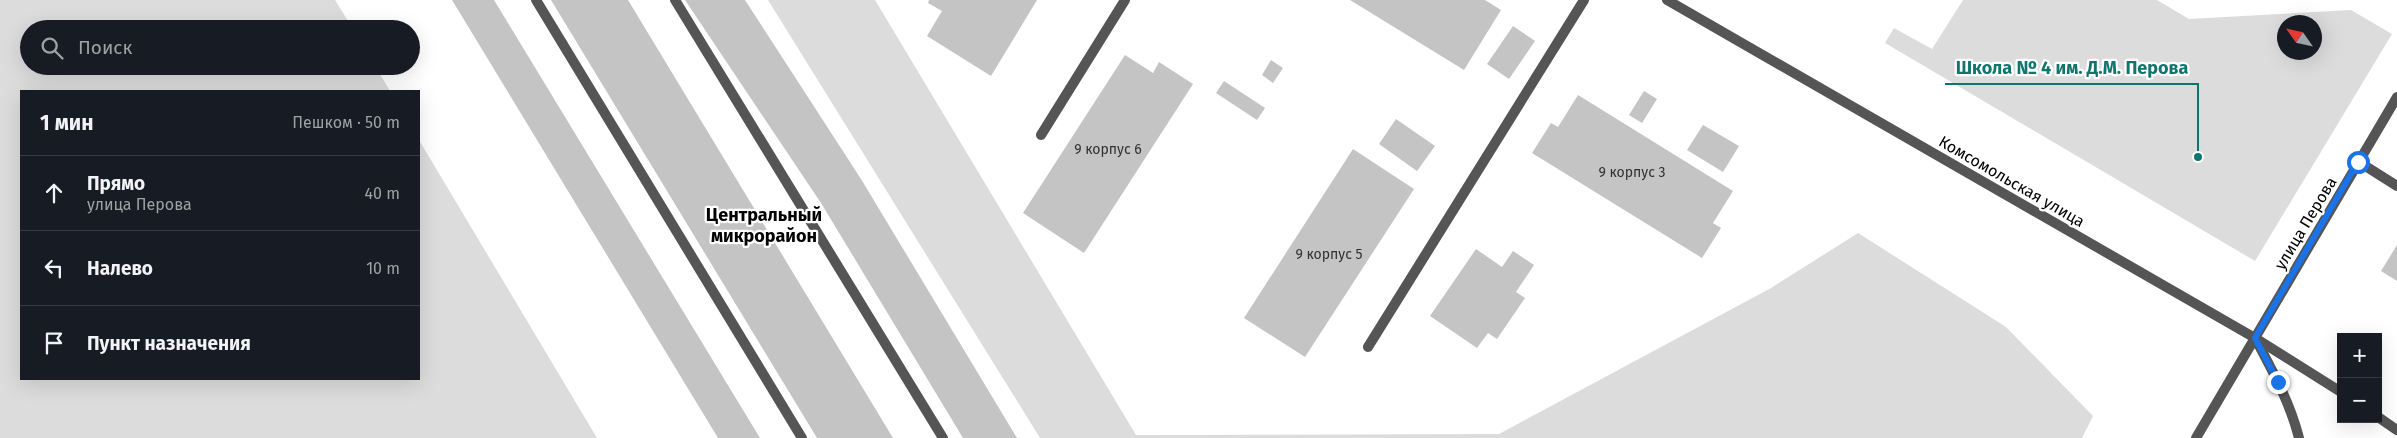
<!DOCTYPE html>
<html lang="ru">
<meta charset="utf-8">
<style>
body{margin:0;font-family:"Fira Sans",sans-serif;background:#20242c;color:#f1f3f6}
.controls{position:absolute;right:15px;bottom:15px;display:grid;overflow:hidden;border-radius:0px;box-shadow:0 5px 20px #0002}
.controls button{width:45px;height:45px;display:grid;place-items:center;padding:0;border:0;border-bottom:1px solid #363941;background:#171b24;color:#f1f3f6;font:25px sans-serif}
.compass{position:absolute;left:2277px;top:15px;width:45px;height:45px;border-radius:50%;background:#171b24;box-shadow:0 5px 20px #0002;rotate:304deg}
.stop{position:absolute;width:15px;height:15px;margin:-11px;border:4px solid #1a73e8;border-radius:50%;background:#fff}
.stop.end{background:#1a73e8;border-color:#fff;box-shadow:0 1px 5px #0008}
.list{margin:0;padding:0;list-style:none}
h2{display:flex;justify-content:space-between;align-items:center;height:65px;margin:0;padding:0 20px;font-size:21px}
h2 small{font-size:16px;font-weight:400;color:#9ea1a6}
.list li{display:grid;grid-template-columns:32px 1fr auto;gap:15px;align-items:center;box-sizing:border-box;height:75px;padding:0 20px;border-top:1px solid #363941}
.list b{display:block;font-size:19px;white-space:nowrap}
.list p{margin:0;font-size:16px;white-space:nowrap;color:#9ea1a6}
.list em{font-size:16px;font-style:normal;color:#9ea1a6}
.icon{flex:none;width:28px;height:28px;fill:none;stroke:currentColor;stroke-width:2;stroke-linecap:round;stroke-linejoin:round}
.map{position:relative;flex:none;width:2397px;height:438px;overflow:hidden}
.search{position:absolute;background:#171b24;box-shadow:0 5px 20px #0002;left:20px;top:20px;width:400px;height:55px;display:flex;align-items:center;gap:12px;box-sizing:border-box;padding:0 18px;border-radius:28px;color:#9ea1a6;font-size:19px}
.panel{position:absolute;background:#171b24;box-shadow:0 5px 20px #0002;left:20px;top:90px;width:400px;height:290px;border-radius:0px}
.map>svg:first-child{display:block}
</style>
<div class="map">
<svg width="2397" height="438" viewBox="0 0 2397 438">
<rect width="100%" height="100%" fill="#fff"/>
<path fill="#dcdcdc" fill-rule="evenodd" d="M 0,0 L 335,0 L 353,29 L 29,29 L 29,66 L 375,66 L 390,91 L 21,91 L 21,379 L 419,379 L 419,140 L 597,438 L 0,438 Z
M 768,0 L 875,0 L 1136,435 L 1499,434 L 1771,288 L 1858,233 L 2006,327 L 2093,416 L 2082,438 L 1040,438 Z
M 1963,0 L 2157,0 L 2189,19 L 2351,10 L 2392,34 L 2255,261 L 1885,43 L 1894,28 L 1932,49 ZM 2284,22 L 2314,22 L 2314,52 L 2284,52 Z"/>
<path fill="#c4c4c4" d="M 452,0 L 494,0 L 760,438 L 718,438 Z
M 551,0 L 628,0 L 893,438 L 817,438 Z
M 685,0 L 745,0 L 861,179 L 1017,438 L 963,438 L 821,203 Z
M 929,0 L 1037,0 L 991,76 L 927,36 L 942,11 L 928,3 Z
M 1350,0 L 1485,0 L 1501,10 L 1464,70 Z
M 1513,26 L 1535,41 L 1509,79 L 1487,64 Z
M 1125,55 L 1153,73 L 1159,62 L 1193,84 L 1084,253 L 1023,213 Z
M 1271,60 L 1283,68 L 1273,83 L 1262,75 Z
M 1224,81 L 1265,108 L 1257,120 L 1216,93 Z
M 1644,91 L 1657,99 L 1642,123 L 1629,115 Z
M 1578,95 L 1733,191 L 1713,223 L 1721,228 L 1702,258 L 1532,153 L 1551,123 L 1558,127 Z
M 1396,119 L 1435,146 L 1417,171 L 1379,144 Z
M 1703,125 L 1739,146 L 1723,172 L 1687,150 Z
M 1353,149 L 1414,189 L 1305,357 L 1244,318 Z
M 2397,245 L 2397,281 L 2381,271 Z
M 1476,249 L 1502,267 L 1513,251 L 1534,265 L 1516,292 L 1525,298 L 1497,339 L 1488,333 L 1477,348 L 1430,316 Z"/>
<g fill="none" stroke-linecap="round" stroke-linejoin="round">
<path stroke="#555" stroke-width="10" d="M 536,0 L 802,438
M 675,0 L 943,438
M 1041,135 L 1125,0
M 2359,162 L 2397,186
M 2255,338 C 2272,370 2290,402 2299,438
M 1368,347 L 1584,0"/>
<path stroke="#555" stroke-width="10" d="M 1667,0 L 2255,338 L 2341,392
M 2378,417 L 2397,430
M 2196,438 L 2397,97"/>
</g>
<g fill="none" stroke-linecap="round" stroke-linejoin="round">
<path stroke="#1a73e8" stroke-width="6" d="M 2278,382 L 2255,338 L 2358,162"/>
</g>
<g text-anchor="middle" stroke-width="4.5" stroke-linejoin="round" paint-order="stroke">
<g font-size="14" fill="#313131">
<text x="1108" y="154">9 корпус 6</text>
<text x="1632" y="177">9 корпус 3</text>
<text x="1329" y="259">9 корпус 5</text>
</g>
<g font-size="16" fill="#000" stroke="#fff">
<text transform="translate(2012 181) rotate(30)" y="6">Комсомольская улица</text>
<text transform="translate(2305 223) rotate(-59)" y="6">улица Перова</text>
</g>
<g font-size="18" font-weight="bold" fill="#000" stroke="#fff">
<text x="764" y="221">Центральный<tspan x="764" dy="21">микрорайон</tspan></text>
</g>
</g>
<path fill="none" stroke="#0f766e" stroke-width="2" d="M2198 157L2198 84H1945"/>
<circle fill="#0f766e" stroke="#fff" stroke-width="2" cx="2198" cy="157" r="5"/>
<g font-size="18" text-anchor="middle" font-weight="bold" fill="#0f766e" stroke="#fff" stroke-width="4.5" stroke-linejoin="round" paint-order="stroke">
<text x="2072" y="74">Школа № 4 им. Д.М. Перова</text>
</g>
</svg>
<div class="controls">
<button>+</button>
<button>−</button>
</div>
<svg class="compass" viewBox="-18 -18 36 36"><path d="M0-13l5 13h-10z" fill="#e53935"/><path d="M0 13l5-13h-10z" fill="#9ea1a6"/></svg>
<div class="stop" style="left:2358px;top:162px"></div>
<div class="stop end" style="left:2278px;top:382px"></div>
<div class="search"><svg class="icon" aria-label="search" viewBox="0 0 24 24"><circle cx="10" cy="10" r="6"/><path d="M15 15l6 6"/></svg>Поиск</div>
<section class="panel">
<h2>1 мин<small>Пешком · 50 m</small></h2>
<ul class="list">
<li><svg class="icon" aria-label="ahead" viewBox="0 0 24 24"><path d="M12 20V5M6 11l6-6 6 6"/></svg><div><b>Прямо</b><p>улица Перова</p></div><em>40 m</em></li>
<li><svg class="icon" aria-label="left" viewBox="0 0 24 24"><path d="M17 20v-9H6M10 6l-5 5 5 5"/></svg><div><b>Налево</b></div><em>10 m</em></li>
<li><svg class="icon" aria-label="arrive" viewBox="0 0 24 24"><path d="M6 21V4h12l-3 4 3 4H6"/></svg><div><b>Пункт назначения</b></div></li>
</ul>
</section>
</div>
